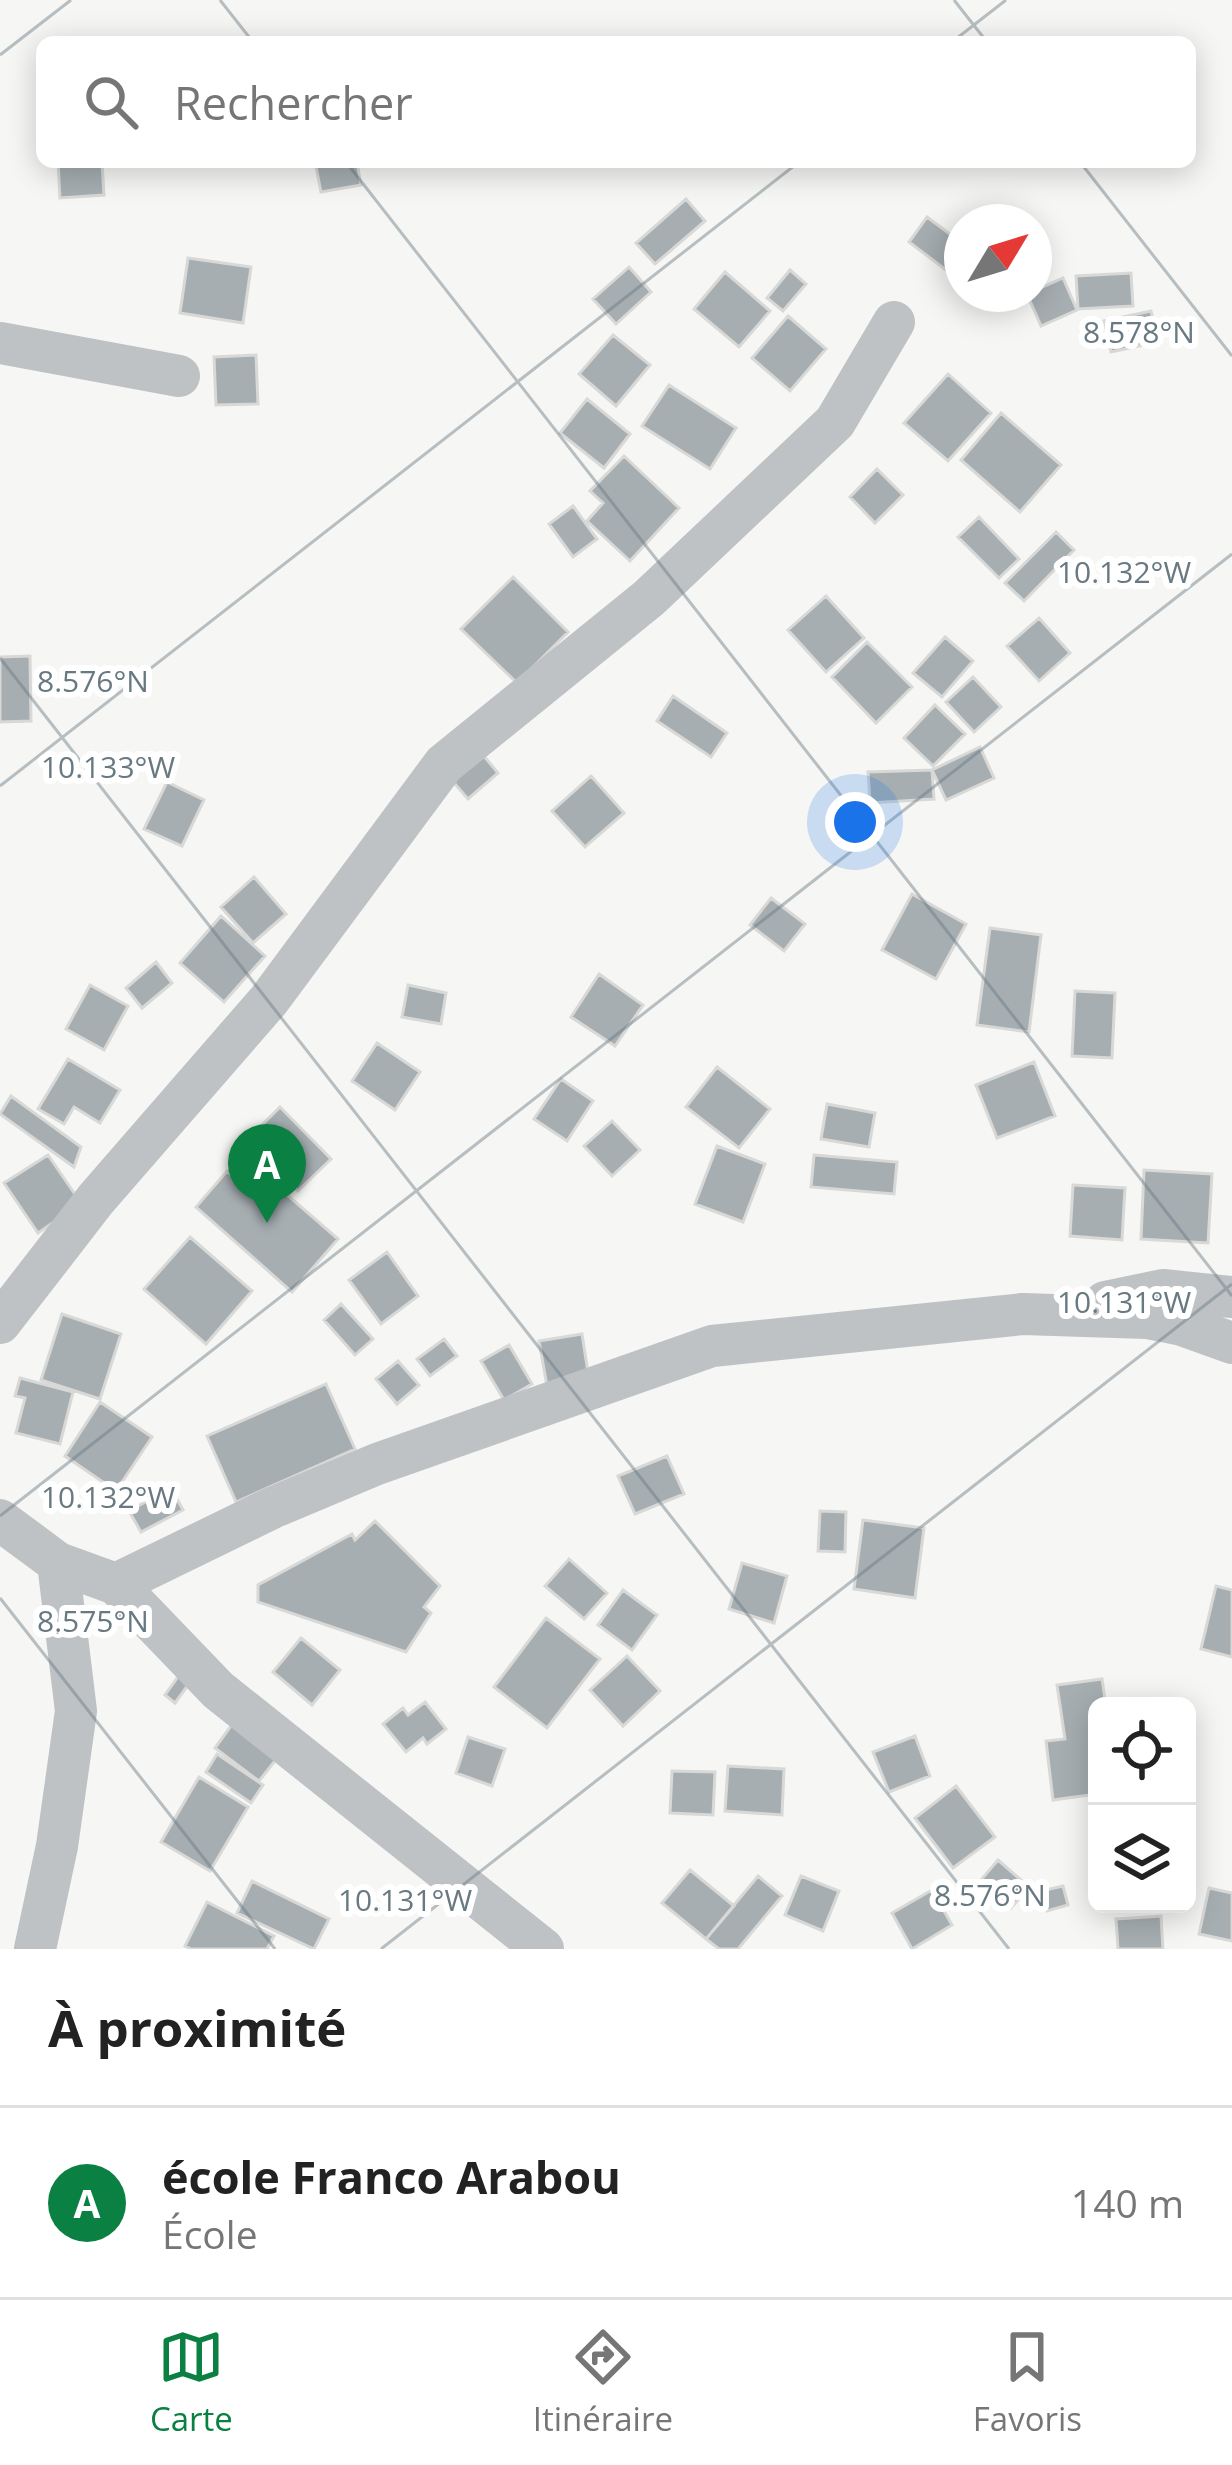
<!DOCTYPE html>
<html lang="fr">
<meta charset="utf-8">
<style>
body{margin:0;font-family:"Open Sans",sans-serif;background:#f2f2f2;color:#222}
.controls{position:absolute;right:36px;bottom:36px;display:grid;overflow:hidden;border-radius:18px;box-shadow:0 6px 30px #0003}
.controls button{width:108px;height:108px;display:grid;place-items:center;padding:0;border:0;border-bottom:3px solid #e0e0e0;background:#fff;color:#222;font:60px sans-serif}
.compass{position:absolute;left:944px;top:204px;width:108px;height:108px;border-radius:50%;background:#fff;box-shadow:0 6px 30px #0003;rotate:52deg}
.you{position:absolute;left:855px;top:822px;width:42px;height:42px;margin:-30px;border:9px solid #fff;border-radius:50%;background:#1a73e8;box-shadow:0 0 0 18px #1a73e833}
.badge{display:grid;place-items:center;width:78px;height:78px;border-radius:50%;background:#0b8043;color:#fff;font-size:39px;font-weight:700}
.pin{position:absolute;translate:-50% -99px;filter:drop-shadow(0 3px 6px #0008)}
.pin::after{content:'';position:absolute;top:63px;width:42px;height:36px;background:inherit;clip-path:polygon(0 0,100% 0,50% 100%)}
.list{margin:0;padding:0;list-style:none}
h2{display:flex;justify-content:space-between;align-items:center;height:156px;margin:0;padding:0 48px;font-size:51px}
h2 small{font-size:39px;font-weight:400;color:#767676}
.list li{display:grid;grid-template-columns:78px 1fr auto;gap:36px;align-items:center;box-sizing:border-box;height:192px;padding:0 48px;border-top:3px solid #e0e0e0}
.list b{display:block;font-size:45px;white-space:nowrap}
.list p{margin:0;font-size:39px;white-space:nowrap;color:#767676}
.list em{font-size:39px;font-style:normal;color:#767676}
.icon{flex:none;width:66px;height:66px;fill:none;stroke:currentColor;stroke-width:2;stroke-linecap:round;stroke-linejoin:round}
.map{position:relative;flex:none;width:1232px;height:1949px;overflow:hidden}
.search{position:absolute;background:#fff;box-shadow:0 6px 30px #0003;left:36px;right:36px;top:36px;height:132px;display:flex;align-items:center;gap:30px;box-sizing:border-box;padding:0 42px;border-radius:18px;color:#767676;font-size:45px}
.sheet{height:348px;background:#fff}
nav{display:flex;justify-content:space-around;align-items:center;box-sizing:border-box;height:168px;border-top:3px solid #e0e0e0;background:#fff;font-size:33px;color:#767676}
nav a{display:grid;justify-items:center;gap:6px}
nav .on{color:#0b8043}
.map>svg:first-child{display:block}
</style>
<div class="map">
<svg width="1232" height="1949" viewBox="0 0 1232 1949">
<rect width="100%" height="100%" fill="#f6f6f4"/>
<path fill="#a6aeb2" stroke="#d8d8d6" stroke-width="3" d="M 58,162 L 102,162 L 104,195 L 60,198 Z
M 315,162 L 357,162 L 361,185 L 321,192 Z
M 686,199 L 705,221 L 655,264 L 636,243 Z
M 927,217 L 962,243 L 962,256 L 950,273 L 909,242 Z
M 188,258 L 251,267 L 243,323 L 180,313 Z
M 629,267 L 651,292 L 616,324 L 593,299 Z
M 790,270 L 806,284 L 783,311 L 767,298 Z
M 725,272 L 770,311 L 739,347 L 694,309 Z
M 1131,273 L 1133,306 L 1078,309 L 1076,276 Z
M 1063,278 L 1077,310 L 1041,326 L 1027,294 Z
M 1151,311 L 1158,342 L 1111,352 L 1104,321 Z
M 788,316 L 826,349 L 790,391 L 752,358 Z
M 613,335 L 650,365 L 616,406 L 579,374 Z
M 256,355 L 258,404 L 216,405 L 214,357 Z
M 948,374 L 991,413 L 948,461 L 904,423 Z
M 669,385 L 736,428 L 710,469 L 642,426 Z
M 587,399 L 630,434 L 604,468 L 560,433 Z
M 1001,413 L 1061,465 L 1020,512 L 961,460 Z
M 624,456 L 679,508 L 630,561 L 587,521 L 603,503 L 590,491 Z
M 877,469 L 903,495 L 875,523 L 850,497 Z
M 573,506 L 597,539 L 573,557 L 549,524 Z
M 979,517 L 1019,559 L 999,578 L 958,537 Z
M 1056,532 L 1074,550 L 1024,601 L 1005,583 Z
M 513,577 L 568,632 L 517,683 L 461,629 Z
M 826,596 L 864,638 L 826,672 L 788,630 Z
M 1039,618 L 1070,653 L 1039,681 L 1007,646 Z
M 945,637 L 973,661 L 942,697 L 913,673 Z
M 867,642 L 912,687 L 876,723 L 832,677 Z
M 30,656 L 31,721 L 0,722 L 0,657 Z
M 973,677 L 1001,707 L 974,732 L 946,702 Z
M 673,696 L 727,733 L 711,757 L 657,721 Z
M 935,705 L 965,734 L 933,766 L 904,738 Z
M 473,743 L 498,773 L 468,799 L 442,769 Z
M 980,747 L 994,778 L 946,800 L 932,770 Z
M 932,770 L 934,799 L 870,803 L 868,772 Z
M 591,776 L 624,813 L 585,847 L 552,811 Z
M 167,782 L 204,800 L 182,846 L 144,829 Z
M 254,877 L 286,914 L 253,943 L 221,907 Z
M 912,894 L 966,924 L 936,979 L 882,950 Z
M 771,898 L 805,924 L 784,951 L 750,925 Z
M 221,916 L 265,956 L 224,1002 L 180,963 Z
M 990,928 L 1041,935 L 1029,1032 L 977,1025 Z
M 156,962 L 172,983 L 142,1008 L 126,988 Z
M 599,974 L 643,1005 L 615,1046 L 571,1017 Z
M 90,985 L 128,1006 L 104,1050 L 66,1029 Z
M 408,985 L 446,993 L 441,1024 L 402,1017 Z
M 1075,991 L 1115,993 L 1112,1058 L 1072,1056 Z
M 377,1043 L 420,1072 L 395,1110 L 352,1081 Z
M 68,1059 L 120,1090 L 100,1123 L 74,1107 L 64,1124 L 38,1109 Z
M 1034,1062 L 1055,1116 L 997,1138 L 976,1085 Z
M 717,1067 L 770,1109 L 739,1148 L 686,1107 Z
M 561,1079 L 593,1101 L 567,1141 L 534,1119 Z
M 11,1096 L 81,1147 L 74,1167 L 0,1114 Z
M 827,1104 L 875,1113 L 869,1147 L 821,1139 Z
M 280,1107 L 331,1159 L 298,1191 L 247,1140 Z
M 612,1121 L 640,1150 L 612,1176 L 584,1146 Z
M 717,1146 L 765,1164 L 743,1222 L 695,1204 Z
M 48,1155 L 81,1203 L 38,1233 L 4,1183 Z
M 814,1155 L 897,1162 L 894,1194 L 811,1187 Z
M 1144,1170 L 1212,1174 L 1208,1243 L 1141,1239 Z
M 227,1171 L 270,1208 L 284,1192 L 338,1239 L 292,1292 L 196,1207 Z
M 1073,1185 L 1125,1188 L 1122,1240 L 1070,1236 Z
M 190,1237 L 252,1291 L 206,1344 L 144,1289 Z
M 387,1252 L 418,1296 L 381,1324 L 349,1280 Z
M 341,1304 L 373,1339 L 355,1355 L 324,1320 Z
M 62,1314 L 121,1334 L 100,1399 L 41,1380 Z
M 582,1334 L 589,1379 L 547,1386 L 539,1341 Z
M 444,1339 L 457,1356 L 430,1376 L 417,1359 Z
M 509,1345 L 532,1384 L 504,1400 L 481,1361 Z
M 398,1361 L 419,1385 L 397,1404 L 376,1379 Z
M 20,1378 L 73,1392 L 60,1444 L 16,1433 L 25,1398 L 15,1396 Z
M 326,1384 L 355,1449 L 236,1502 L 207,1436 Z
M 100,1402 L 152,1437 L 116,1491 L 65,1456 Z
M 667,1456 L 684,1494 L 635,1514 L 618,1476 Z
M 171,1488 L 183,1510 L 141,1532 L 129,1511 Z
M 820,1511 L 846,1512 L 845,1552 L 818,1551 Z
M 863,1520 L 924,1528 L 915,1598 L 854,1589 Z
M 375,1521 L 440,1586 L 424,1607 L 431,1613 L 406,1652 L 258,1602 L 258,1585 L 352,1534 L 355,1540 Z
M 569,1559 L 607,1593 L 584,1619 L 545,1586 Z
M 742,1563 L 787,1576 L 774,1623 L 729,1609 Z
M 1216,1586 L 1232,1590 L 1232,1657 L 1201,1649 Z
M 623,1590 L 657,1615 L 632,1650 L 598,1625 Z
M 546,1618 L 600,1659 L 547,1728 L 494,1687 Z
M 301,1638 L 340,1670 L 312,1705 L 273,1672 Z
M 627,1656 L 660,1691 L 623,1726 L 590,1690 Z
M 180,1674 L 191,1681 L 175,1703 L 165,1695 Z
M 1102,1679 L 1106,1706 L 1097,1706 L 1097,1794 L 1053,1800 L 1046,1741 L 1065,1739 L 1057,1685 Z
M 425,1702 L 446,1729 L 427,1744 L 423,1738 L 406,1752 L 383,1724 L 403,1708 L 408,1715 Z
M 233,1723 L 278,1757 L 259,1781 L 215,1748 Z
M 915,1736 L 930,1776 L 889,1792 L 873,1752 Z
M 468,1737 L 505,1749 L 492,1786 L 456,1773 Z
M 217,1754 L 263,1785 L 251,1803 L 206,1772 Z
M 728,1766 L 784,1769 L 782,1815 L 725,1811 Z
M 672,1771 L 715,1772 L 713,1815 L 670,1813 Z
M 199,1777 L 248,1807 L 210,1871 L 161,1842 Z
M 956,1786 L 995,1837 L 953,1868 L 915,1818 Z
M 998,1860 L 1029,1887 L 1011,1908 L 980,1881 Z
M 690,1870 L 734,1906 L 706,1939 L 662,1903 Z
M 758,1876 L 782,1896 L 738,1949 L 719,1949 L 706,1939 Z
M 801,1876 L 839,1891 L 823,1931 L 785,1915 Z
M 252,1881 L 329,1919 L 314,1949 L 237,1913 Z
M 1063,1886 L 1068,1905 L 1047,1911 L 1041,1891 Z
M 1209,1888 L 1232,1893 L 1232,1941 L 1199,1934 Z
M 932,1890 L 952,1925 L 912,1949 L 892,1913 Z
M 207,1902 L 274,1936 L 267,1949 L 191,1949 L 185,1946 Z
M 1161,1916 L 1163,1949 L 1118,1949 L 1116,1919 Z"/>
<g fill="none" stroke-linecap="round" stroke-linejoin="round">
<path stroke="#bec2c5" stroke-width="42" d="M 0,343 L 179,376
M 1105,1302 L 1163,1290 L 1232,1297
M 0,1323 L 96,1199 L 269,1000 L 444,764 L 649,598 L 835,422 L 894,322
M 0,1520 L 58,1563 L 116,1584 L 218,1690 L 543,1949
M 116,1584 L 272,1508 L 377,1464 L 712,1346 L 1023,1314 L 1147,1318 L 1182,1325 L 1232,1343
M 35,1949 L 57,1846 L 76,1711 L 58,1563"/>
</g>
<path fill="none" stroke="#687982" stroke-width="3" stroke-opacity="0.45" d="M 220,0 L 253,42M 954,0 L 987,42M 952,42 L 1006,0M 0,55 L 71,0M 346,162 L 1232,1296M 1080,162 L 1232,356M 0,658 L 1009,1949M 0,786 L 799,162M 0,1516 L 1232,554M 0,1598 L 275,1949M 381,1949 L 1232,1284"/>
<g font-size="30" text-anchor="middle" fill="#687982" stroke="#fff" stroke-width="12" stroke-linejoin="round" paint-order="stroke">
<text x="1139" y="343">8.578°N</text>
<text x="1124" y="583">10.132°W</text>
<text x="93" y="692">8.576°N</text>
<text x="108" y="778">10.133°W</text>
<text x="1124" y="1313">10.131°W</text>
<text x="108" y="1508">10.132°W</text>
<text x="93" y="1632">8.575°N</text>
<text x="990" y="1906">8.576°N</text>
<text x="405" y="1911">10.131°W</text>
</g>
</svg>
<div class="controls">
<button><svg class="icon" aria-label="locate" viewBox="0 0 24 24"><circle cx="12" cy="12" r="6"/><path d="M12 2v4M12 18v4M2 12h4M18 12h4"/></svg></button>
<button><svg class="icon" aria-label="layers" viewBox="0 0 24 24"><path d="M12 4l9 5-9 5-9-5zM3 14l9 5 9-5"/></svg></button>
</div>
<svg class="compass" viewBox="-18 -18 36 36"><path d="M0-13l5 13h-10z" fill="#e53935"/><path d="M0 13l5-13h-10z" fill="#767676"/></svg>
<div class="you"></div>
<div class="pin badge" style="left:267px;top:1223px">A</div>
<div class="search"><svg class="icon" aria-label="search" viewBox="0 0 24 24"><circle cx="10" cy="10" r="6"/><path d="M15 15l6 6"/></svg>Rechercher</div>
</div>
<section class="sheet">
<h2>À proximité<small></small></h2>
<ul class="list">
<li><span class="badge">A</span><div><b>école Franco Arabou</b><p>École</p></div><em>140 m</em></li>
</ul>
</section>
<nav>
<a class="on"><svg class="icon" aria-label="map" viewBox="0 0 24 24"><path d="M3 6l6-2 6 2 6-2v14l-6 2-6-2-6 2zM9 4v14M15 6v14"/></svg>Carte</a>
<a><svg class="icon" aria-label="directions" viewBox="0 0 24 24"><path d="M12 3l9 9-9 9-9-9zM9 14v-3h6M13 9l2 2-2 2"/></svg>Itinéraire</a>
<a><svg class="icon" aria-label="saved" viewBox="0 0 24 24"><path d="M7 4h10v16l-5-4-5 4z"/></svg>Favoris</a>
</nav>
